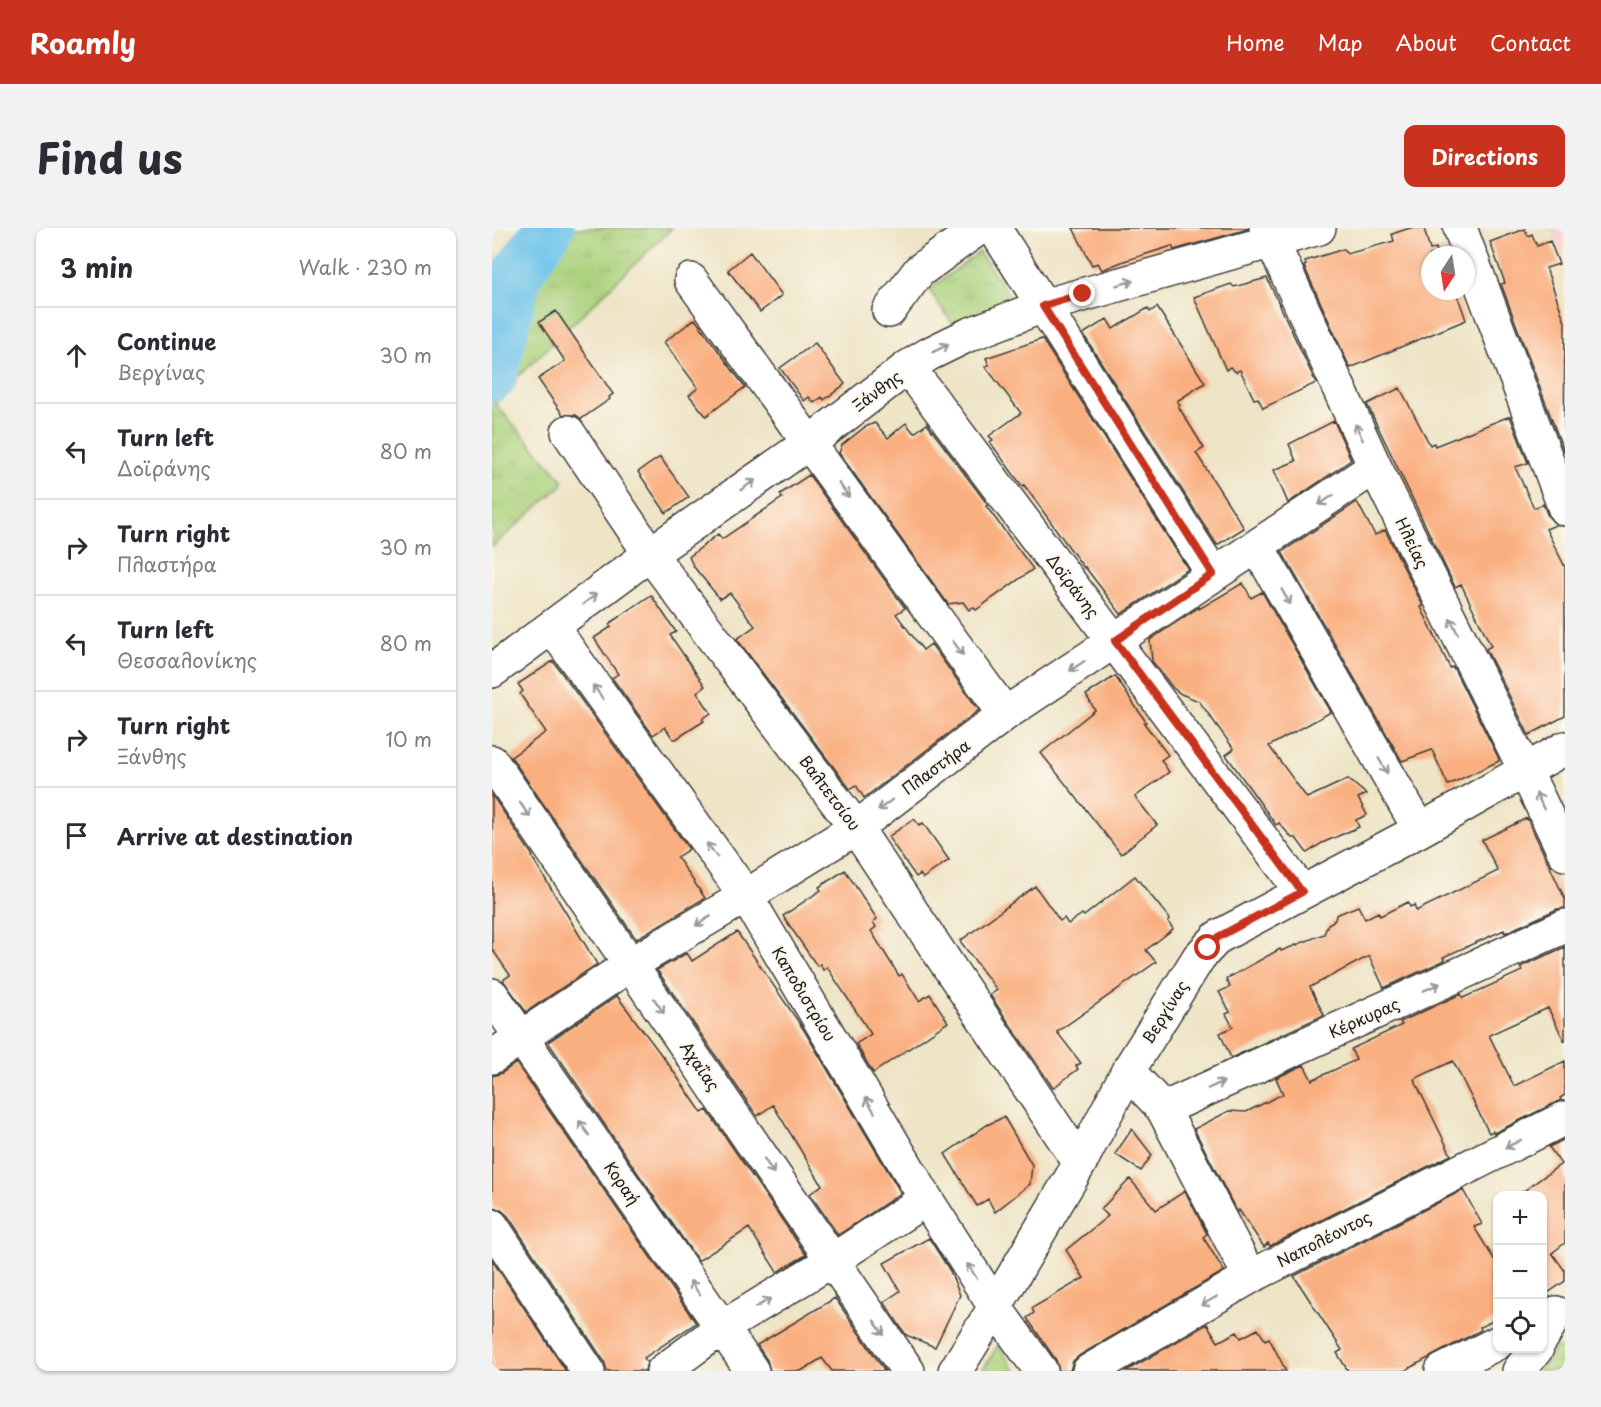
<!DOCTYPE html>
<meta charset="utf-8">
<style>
body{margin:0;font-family:"Playpen Sans",sans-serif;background:#f2f2f3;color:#2b2b33}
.controls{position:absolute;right:18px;bottom:18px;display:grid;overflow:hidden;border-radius:12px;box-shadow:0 2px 4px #0004}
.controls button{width:54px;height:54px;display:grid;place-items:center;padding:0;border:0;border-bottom:2px solid #e1e1e2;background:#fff;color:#2b2b33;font:30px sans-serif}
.compass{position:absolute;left:929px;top:18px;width:54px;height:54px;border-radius:50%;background:#fff;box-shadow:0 2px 4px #0004;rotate:192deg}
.stop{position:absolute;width:18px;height:18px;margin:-14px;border:4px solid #c8321e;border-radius:50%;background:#fff}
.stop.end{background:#c8321e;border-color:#fff;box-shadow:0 2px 6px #0008}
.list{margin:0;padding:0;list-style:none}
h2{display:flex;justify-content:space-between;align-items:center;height:78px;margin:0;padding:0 24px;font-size:26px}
h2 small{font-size:20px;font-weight:400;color:#7c7c81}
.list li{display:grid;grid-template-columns:39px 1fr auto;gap:18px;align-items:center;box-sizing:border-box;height:96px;padding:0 24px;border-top:2px solid #e1e1e2}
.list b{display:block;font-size:22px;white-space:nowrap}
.list p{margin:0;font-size:20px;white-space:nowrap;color:#7c7c81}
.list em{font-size:20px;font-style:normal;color:#7c7c81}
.icon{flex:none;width:33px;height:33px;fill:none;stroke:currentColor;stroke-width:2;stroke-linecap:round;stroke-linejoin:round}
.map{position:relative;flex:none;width:1073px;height:1143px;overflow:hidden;border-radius:12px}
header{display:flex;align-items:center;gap:36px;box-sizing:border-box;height:84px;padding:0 30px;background:#c8321e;color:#fff}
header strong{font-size:28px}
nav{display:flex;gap:33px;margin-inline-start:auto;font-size:21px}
.intro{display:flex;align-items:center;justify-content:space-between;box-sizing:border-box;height:144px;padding:0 36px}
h1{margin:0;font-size:42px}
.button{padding:15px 27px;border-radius:12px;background:#c8321e;color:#fff;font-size:21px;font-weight:700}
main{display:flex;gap:36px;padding:0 36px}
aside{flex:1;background:#fff;border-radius:12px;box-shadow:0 2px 4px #0004}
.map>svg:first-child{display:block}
</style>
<header>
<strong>Roamly</strong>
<nav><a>Home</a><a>Map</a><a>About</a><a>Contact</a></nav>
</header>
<div class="intro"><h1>Find us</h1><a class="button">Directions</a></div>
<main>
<aside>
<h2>3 min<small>Walk · 230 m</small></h2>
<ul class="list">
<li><svg class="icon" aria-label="ahead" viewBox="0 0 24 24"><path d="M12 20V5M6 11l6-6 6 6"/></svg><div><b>Continue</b><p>Βεργίνας</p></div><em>30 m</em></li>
<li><svg class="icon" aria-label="left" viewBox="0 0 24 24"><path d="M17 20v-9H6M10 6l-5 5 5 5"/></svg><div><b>Turn left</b><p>Δοϊράνης</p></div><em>80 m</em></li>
<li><svg class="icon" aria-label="right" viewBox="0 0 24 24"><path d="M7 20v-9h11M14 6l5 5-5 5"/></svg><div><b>Turn right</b><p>Πλαστήρα</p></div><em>30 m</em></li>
<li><svg class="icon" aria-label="left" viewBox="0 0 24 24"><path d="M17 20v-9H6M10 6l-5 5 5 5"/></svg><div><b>Turn left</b><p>Θεσσαλονίκης</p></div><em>80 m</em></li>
<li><svg class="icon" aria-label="right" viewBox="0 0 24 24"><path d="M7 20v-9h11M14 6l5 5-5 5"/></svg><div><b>Turn right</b><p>Ξάνθης</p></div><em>10 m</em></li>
<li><svg class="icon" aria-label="arrive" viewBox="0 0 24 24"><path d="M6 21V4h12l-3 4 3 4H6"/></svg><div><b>Arrive at destination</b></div></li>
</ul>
</aside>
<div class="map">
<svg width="1073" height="1143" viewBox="0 0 1073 1143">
<defs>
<pattern id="grass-tufts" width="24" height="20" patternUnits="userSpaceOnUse" patternTransform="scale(1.5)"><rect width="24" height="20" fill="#aad17b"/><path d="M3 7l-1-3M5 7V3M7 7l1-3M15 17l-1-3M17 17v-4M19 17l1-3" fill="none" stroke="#92b36a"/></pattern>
</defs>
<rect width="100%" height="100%" fill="#fbf7ec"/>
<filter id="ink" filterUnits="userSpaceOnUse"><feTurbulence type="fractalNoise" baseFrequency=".0167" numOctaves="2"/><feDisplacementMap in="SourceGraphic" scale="12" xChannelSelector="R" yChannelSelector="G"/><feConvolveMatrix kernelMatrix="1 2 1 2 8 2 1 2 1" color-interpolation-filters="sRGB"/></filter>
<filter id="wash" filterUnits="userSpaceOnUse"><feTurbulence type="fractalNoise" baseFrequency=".008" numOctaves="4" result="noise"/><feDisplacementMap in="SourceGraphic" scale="24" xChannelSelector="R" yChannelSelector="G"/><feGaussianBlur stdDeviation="1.35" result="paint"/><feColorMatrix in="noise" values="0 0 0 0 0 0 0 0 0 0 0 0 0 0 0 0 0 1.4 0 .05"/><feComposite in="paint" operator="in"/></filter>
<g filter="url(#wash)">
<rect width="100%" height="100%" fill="#eee4c6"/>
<path fill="#f7d0ce" d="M 1058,0 L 1073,0 L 1073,41 L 1071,35 Z"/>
<path fill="url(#grass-tufts)" stroke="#63764c" stroke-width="1.5" d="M 35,0 L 180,0 L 9,165 L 4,177 L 71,252 L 70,257 L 0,319 L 0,78 Z
M 487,24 L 525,78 L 460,95 L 437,62 Z
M 506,1117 L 523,1143 L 490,1143 Z
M 1064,1120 L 1073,1120 L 1073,1143 L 1046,1143 Z"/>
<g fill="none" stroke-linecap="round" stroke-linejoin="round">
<path stroke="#6dc3ea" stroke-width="50" d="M 0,149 L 25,46 L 57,0"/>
</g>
<g id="blocks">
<path fill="#faaf80" d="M 581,0 L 756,0 L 756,1 L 682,22 L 680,18 L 632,33 L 610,42 L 606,35 L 600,37 Z
M 918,0 L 932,0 L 938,22 L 944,20 L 946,27 L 938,27 L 938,63 L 964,63 L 974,92 L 858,140 L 812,38 L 814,37 L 813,33 L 852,21 L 855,26 L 902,13 L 900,6 Z
M 1033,1 L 1036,8 L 1040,6 L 1045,18 L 1058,13 L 1067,36 L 1054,40 L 1073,94 L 1072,224 L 1009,56 L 1013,55 L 998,14 Z
M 258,24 L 290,67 L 268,84 L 236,42 Z
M 775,50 L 824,155 L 771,180 L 766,170 L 762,171 L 748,142 L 744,144 L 738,139 L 734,142 L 702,69 L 739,56 L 742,59 Z
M 665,79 L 713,155 L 685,173 L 688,177 L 686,178 L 712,220 L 704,225 L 752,300 L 725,317 L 591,106 L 615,91 L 621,101 L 656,80 L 658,84 Z
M 64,83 L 121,166 L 117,169 L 118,171 L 89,191 L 84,187 L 71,187 L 46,151 L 73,133 L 47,94 Z
M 203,91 L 253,159 L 214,188 L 197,167 L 206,160 L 172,114 Z
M 550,111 L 696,341 L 629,386 L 593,339 L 592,340 L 532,257 L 530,258 L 498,214 L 501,212 L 497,208 L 529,185 L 493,138 L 497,137 L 494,130 Z
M 323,115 L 353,156 L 332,172 L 330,169 L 322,175 L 317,169 L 312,173 L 288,140 Z
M 908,160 L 938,217 L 942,215 L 943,218 L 1018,188 L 1036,235 L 1023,239 L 1042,280 L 1051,276 L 1056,288 L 1064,297 L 1054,301 L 1073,339 L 1073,488 L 1037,507 L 994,421 L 999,418 L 969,356 L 963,359 L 875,176 Z
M 842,193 L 859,232 L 796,275 L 782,242 L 804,233 L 797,216 Z
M 383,195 L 396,210 L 414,195 L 422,205 L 435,196 L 496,277 L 494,278 L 541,341 L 484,382 L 481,379 L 477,382 L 471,374 L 456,376 L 347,225 L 350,217 L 373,199 Z
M 168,229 L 197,269 L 174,285 L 146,244 Z
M 317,247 L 413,380 L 404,386 L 431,422 L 439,416 L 487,482 L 372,570 L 364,557 L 358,561 L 245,411 L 263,398 L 238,365 L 228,371 L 202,339 L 197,329 L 226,306 L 230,311 L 290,270 L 288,266 Z
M 865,274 L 883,307 L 893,302 L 931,378 L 929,379 L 958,440 L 961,439 L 1006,529 L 1007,533 L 956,557 L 940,522 L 910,533 L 790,324 Z
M 751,355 L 759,370 L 770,364 L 839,484 L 777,518 L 815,570 L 856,551 L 874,566 L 866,570 L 875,587 L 864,592 L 867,599 L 830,615 L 815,625 L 804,610 L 800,610 L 787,595 L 784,597 L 734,527 L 742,521 L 707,473 L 689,466 L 681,460 L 660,433 L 658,412 L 707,379 L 707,381 Z
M 159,367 L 184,404 L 178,407 L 213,458 L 205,464 L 219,485 L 210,491 L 212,493 L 184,511 L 181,511 L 173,499 L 161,507 L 120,450 L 126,446 L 102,410 L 119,399 L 117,396 Z
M 61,433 L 197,621 L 185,629 L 213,670 L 144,711 L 19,529 L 54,504 L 28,466 L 31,463 L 26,456 Z
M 623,448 L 654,494 L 652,495 L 676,527 L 669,532 L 677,544 L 643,569 L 665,597 L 629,626 L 549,525 L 603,482 L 594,467 Z
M 0,567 L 41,628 L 40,629 L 105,736 L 34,784 L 11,752 L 18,747 L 0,721 Z
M 1035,590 L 1073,671 L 1073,680 L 1065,681 L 1013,705 L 1012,702 L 951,729 L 953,732 L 892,760 L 877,728 L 818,759 L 832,787 L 739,830 L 728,805 L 741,799 L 734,786 L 738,784 L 727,764 L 738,759 L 734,751 L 788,721 L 789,723 L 832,706 L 836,696 L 843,692 L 844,687 L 866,678 L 873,691 L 886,684 L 888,688 L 916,674 L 918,679 L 922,677 L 924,683 L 1006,643 L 990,612 Z
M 422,591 L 427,597 L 431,595 L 457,632 L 431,650 L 428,646 L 424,649 L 396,609 Z
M 353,642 L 385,691 L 381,694 L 384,699 L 379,703 L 407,748 L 410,746 L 427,773 L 438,766 L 456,794 L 381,845 L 364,816 L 379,806 L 335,739 L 331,742 L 328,736 L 325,738 L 291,688 L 329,662 L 327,659 Z
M 643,648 L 678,691 L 676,693 L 681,701 L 654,722 L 664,734 L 565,804 L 589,835 L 584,838 L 586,841 L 561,860 L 498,767 L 505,762 L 468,713 L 543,658 L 568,693 L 572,690 L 576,696 L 590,686 L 592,688 Z
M 245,704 L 312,802 L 409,965 L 346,1007 L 318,966 L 330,957 L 281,877 L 265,888 L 165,742 L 195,725 L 200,733 Z
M 1073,719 L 1073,814 L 1056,780 L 997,807 L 1022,858 L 1073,833 L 1073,867 L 1068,870 L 1069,872 L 1002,905 L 1001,903 L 997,905 L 961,833 L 922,851 L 959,927 L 778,1018 L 776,1015 L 772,1019 L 747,982 L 745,984 L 702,901 L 737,883 L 754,884 L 791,866 L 784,850 L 812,837 L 820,852 L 864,832 L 859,821 L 910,797 L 908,794 L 969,766 L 971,770 L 1030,743 L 1028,739 Z
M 125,768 L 177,837 L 210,885 L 215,882 L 314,1027 L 285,1044 L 257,1000 L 206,1033 L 56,814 Z
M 24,835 L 204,1095 L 152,1130 L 155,1134 L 153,1143 L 115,1143 L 112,1133 L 16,988 L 9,982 L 0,979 L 0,848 L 10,845 Z
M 512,889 L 540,937 L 538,956 L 503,984 L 496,971 L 485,978 L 453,926 L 495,897 Z
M 640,901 L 660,927 L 649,943 L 623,926 Z
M 1073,911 L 1073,1015 L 1060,1025 L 1073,1043 L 1073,1053 L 1050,1069 L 1050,968 L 1025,968 L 1069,936 L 1057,919 Z
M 638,951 L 664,982 L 693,963 L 715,1006 L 711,1009 L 732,1043 L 588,1127 L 581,1133 L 578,1143 L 567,1143 L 564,1132 L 535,1090 L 542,1085 L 540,1080 L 592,1050 L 574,1022 L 616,988 L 609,981 Z
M 971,962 L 990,996 L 982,999 L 1005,1036 L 1005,1091 L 988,1099 L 989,1102 L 912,1143 L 856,1143 L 845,1125 L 850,1122 L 802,1048 Z
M 437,1010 L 458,1043 L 468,1067 L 443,1119 L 414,1107 L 392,1074 L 408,1063 L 392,1035 Z
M 0,1032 L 74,1143 L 0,1143 Z
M 343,1070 L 393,1143 L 340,1143 L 330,1130 L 309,1143 L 278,1143 L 275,1132 L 265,1117 Z
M 715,1096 L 726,1114 L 745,1104 L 749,1110 L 766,1101 L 773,1112 L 777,1110 L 794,1143 L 634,1143 Z"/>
</g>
</g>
<g filter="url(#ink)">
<use href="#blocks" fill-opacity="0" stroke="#3c3a36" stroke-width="1.5"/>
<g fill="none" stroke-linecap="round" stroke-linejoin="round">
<defs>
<path id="minor" d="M 502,0 L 721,346
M 774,0 L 883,239 L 1033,542 L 1073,626
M 968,0 L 1073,281
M 199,52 L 513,486
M 397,83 L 427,43 L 487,0
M 416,139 L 810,664
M 76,204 L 158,326 L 364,600 L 588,935
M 765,318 L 928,602
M 60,399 L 254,668 L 434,971 L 503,1079 L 549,1143
M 0,443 L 158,326 L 317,215 L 416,139 L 437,126 L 476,107 L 551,78 L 827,0
M 0,534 L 416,1143
M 0,767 L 260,1143
M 0,829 L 139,736 L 254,668 L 364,600 L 513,486 L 883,239
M 636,843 L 671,881 L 758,1049
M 671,881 L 1073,698
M 0,998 L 96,1143
M 1050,1110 L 1064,1085
M 171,1143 L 231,1099 L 341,1032 L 434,971
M 463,1143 L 503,1079 L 588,935 L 636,843 L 707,729 L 726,709 L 928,602 L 1073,520
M 597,1143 L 758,1049 L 1073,890
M 950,1143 L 1005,1115
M 1027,1143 L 1045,1120"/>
</defs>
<use href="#minor" stroke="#3c3a36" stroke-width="36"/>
<use href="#minor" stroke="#fff" stroke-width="33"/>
</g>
<defs><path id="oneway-shaft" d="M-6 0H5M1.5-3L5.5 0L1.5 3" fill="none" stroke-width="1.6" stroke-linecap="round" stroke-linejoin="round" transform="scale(1.5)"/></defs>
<g stroke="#999">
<use href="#oneway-shaft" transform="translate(633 55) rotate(-15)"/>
<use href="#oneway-shaft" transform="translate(449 120) rotate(-27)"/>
<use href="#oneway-shaft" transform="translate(867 204) rotate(-115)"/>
<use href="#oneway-shaft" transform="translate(256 257) rotate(-35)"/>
<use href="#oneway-shaft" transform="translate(352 262) rotate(54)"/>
<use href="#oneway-shaft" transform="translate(834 272) rotate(146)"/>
<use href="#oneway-shaft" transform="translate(794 369) rotate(60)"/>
<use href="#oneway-shaft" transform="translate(98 371) rotate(-37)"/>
<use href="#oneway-shaft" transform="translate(962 398) rotate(-116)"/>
<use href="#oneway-shaft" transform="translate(466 420) rotate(54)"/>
<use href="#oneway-shaft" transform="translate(585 438) rotate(146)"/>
<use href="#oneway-shaft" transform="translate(106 464) rotate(-126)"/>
<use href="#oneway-shaft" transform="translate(891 538) rotate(60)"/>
<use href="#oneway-shaft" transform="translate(1048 573) rotate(-115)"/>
<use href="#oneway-shaft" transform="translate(393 577) rotate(143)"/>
<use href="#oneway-shaft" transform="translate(33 582) rotate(56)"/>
<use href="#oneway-shaft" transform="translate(220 622) rotate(-126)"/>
<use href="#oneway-shaft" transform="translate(211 693) rotate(149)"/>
<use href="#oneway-shaft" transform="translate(940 759) rotate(-24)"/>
<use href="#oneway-shaft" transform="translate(167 778) rotate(56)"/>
<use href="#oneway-shaft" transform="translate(724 857) rotate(-24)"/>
<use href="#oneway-shaft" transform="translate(378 877) rotate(-121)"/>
<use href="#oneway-shaft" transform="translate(92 900) rotate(-125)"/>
<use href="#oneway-shaft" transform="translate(1021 916) rotate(153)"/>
<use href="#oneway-shaft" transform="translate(277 938) rotate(56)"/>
<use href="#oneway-shaft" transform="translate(480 1043) rotate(-123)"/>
<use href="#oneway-shaft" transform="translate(203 1060) rotate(-125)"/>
<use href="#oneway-shaft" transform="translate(717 1073) rotate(150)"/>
<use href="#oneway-shaft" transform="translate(271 1075) rotate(-31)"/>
<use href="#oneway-shaft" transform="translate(387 1100) rotate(56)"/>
</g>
</g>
<g fill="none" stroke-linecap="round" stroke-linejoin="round" filter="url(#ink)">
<path stroke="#c8321e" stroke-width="8" d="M 591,66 L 551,78 L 721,346 L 623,413 L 810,664 L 726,709 L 716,720"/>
</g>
<g text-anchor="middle" stroke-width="4.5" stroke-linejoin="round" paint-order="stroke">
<g font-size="16" fill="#1c1c1c" stroke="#fbf7ec">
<text transform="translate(385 163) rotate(-37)" y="6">Ξάνθης</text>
<text transform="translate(920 315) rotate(64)" y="6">Ηλείας</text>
<text transform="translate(581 358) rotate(53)" y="6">Δοϊράνης</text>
<text transform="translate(444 539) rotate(-37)" y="6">Πλαστήρα</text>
<text transform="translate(338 565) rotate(53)" y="6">Βαλτετσίου</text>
<text transform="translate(312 766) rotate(59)" y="6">Καποδιστρίου</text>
<text transform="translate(673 784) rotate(-58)" y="6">Βεργίνας</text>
<text transform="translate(872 790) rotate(-24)" y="6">Κέρκυρας</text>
<text transform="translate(208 838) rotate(56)" y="6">Αχαΐας</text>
<text transform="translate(130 955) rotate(55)" y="6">Κοραή</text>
<text transform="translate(832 1011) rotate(-27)" y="6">Ναπολέοντος</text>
</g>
</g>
</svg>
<div class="controls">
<button>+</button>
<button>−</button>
<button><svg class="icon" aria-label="locate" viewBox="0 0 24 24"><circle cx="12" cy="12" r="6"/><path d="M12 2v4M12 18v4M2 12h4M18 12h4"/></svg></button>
</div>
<svg class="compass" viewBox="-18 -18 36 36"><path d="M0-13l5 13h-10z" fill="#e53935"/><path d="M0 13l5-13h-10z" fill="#7c7c81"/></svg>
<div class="stop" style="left:716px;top:720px"></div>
<div class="stop end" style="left:591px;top:66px"></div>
</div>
</main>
